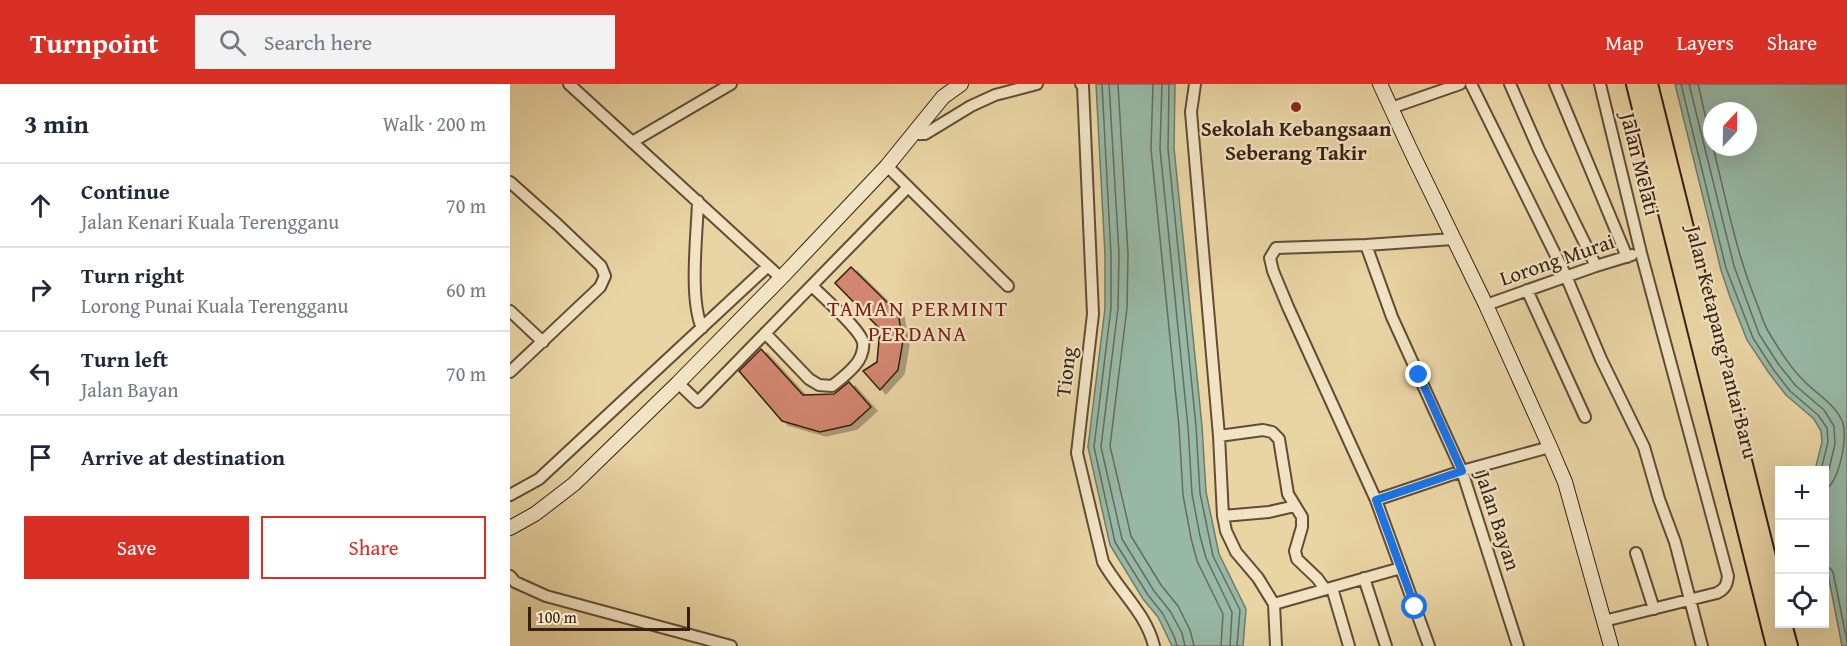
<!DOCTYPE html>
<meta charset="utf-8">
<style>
body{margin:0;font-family:"Gentium Book Plus",serif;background:#f2f2f3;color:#1f2937}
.controls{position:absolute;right:18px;bottom:18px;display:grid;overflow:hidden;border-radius:0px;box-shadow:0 6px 24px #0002}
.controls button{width:54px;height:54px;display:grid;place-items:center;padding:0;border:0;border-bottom:2px solid #e0e1e3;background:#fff;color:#1f2937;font:30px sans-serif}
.compass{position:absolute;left:1193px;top:18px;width:54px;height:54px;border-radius:50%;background:#fff;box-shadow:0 6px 24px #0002;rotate:22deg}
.scale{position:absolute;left:18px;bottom:15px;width:162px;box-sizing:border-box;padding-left:6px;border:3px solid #351f11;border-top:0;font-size:16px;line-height:21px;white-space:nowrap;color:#351f11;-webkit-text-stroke:4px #f1e3c3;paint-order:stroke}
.stop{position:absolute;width:18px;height:18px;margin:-14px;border:4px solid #1a73e8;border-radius:50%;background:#fff}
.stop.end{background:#1a73e8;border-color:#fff;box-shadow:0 2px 6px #0008}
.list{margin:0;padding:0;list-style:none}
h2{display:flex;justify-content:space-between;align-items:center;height:78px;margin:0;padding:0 24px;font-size:26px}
h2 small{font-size:20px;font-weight:400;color:#747a83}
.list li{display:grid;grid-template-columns:39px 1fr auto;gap:18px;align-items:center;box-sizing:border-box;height:84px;padding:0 24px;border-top:2px solid #e0e1e3}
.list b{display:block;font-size:22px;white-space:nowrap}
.list p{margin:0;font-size:20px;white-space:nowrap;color:#747a83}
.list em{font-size:20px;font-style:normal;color:#747a83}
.actions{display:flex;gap:12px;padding:18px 24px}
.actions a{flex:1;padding:14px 0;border:2px solid #d93025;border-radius:0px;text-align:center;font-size:21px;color:#d93025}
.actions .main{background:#d93025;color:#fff}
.icon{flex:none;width:33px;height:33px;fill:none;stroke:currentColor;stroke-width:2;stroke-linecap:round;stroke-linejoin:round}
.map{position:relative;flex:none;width:1337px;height:562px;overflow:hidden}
header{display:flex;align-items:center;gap:36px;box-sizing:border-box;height:84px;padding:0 30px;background:#d93025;color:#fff}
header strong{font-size:28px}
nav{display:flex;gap:33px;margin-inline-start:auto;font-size:21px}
.search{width:420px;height:54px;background:#f2f2f3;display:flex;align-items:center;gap:15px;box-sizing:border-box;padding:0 21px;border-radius:0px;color:#747a83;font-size:22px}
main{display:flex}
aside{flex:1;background:#fff}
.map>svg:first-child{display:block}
</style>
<header>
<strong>Turnpoint</strong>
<div class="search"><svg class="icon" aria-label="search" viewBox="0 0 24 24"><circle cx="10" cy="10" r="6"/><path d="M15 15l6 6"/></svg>Search here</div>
<nav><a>Map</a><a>Layers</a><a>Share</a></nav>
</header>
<main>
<aside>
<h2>3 min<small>Walk · 200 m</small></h2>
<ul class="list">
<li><svg class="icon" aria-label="ahead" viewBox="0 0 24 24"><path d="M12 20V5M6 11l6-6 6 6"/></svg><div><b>Continue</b><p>Jalan Kenari Kuala Terengganu</p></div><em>70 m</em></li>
<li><svg class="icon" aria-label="right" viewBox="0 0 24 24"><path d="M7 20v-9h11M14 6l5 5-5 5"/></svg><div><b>Turn right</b><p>Lorong Punai Kuala Terengganu</p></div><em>60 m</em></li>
<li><svg class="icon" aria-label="left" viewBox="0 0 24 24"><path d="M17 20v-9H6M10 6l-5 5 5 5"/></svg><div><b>Turn left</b><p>Jalan Bayan</p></div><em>70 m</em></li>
<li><svg class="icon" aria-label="arrive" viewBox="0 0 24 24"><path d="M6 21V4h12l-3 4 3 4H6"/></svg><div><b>Arrive at destination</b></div></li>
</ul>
<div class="actions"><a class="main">Save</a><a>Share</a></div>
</aside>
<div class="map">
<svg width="1337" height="562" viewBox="0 0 1337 562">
<defs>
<filter id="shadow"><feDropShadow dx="6" dy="4" stdDeviation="0" flood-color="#0004"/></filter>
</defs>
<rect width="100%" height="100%" fill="#e9d4a3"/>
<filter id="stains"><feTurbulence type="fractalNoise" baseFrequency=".00333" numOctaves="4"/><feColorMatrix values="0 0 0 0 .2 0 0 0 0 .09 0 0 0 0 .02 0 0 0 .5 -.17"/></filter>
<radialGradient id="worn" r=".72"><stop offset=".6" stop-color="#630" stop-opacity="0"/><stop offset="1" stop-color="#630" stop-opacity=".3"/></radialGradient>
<path fill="#97b8a6" stroke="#707b6a" stroke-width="1.5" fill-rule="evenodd" d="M 586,0 L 665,0 L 664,64 L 692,342 L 696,408 L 709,470 L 736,525 L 733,562 L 662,562 L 648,533 L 633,515 L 600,461 L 578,363 L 595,224 L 595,171 Z
M 1165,0 L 1337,0 L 1337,562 L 1332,562 L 1315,475 L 1314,386 L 1305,386 L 1312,358 L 1311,347 L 1304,335 L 1276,311 L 1259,289 L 1237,256 L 1220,213 L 1211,186 ZM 1202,27 L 1238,27 L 1238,63 L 1202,63 Z"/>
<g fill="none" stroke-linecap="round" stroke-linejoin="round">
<path stroke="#666c5c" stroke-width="1.5" d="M 592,0 L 601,171 L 601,224 L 584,363 L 605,458 L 638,511 L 653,530 L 664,552 L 667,562
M 599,0 L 609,170 L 608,224 L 591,363 L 612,455 L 644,507 L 660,527 L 672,549 L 675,562
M 608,0 L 618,170 L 617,224 L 600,362 L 621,452 L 651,501 L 668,522 L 680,546 L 684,562
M 643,0 L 641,65 L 669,343 L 673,411 L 681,454 L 687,477 L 713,530 L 711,562
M 652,0 L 650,65 L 678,343 L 682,410 L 690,452 L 696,474 L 722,528 L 720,562
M 659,0 L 658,65 L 686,342 L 690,409 L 703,472 L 730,526 L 727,562
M 1171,0 L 1216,184 L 1243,254 L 1263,285 L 1280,307 L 1308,331 L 1317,344 L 1318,358 L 1311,386
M 1179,0 L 1224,182 L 1249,250 L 1269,281 L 1286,302 L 1314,326 L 1324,342 L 1325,360 L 1318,389 L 1314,396
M 1188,0 L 1202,61
M 1203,63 C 1216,115 1226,168 1246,217 C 1250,227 1253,238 1258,247 C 1268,264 1279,282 1293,296 C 1306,310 1326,320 1333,339 C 1337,356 1330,397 1314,407
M 1314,483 L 1320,484 L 1323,488 L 1337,557"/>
</g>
<path fill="#d1866f" stroke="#351f11" stroke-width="1.5" filter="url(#shadow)" d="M 341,183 L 388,229 L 393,257 L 388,286 L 370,306 L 353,287 L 367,278 L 370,245 L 325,199 Z
M 251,265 L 293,311 L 324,310 L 339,298 L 361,323 L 341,341 L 310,348 L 272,337 L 229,287 Z"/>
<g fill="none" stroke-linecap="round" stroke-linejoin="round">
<defs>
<path id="street" d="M 59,0 L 271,194
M 571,0 L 573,2 L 583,230 L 567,369 L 593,478 C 609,507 636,529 644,562
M 685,0 L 681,28 L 709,352 L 713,432 L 716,447 L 726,468 L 748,494 L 764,520 L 766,562
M 961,0 L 1056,192 L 1091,275 L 1134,363 L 1149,415 L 1165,458 L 1192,562
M 1000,0 L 1029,66 L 1086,182
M 1045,0 L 1117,173
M 1090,0 L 1131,169 L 1218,492 C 1217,501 1215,505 1207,509 L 1094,537
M 881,24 L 950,0
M 403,50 L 415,50 L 461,22 L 485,11 L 527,0
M 122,58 L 221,0
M 377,82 L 498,202
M 0,98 L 47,140 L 91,182 L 95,192 L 90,203 L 0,288
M 188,117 C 187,151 179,215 192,244
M 856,161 L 882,233 L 952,387 L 1008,562
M 1017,206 L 1075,333
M 976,221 L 1086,182 L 1122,171
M 0,227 L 33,258
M 255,249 L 299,295 L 309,301 L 322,302 C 331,295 343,286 349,276 C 352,271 354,263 353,258 C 349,244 313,213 302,202
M 168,299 L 188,318 L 398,103
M 709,352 L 753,346 L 762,348 L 769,355 L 778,410 L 792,433 L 792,443 L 785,467 L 787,475 L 807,494 L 815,505
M 0,411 L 29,395 L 257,183
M 866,416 L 952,387 L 1040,363
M 713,432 L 759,428 L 785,422
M 1126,469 L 1144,525
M 0,492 L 5,498 L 36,512 L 221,562
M 854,494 L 876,562
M 822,504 L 839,562
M 764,520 L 891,484
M 919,562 L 866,416 L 778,223 L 763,187 L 760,174 L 766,164 L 856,161 L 943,155"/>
<path id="secondary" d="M 870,0 L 900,65 L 976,221 L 1040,363 L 1055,398 L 1101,562
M 0,444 L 25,430 L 64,400 L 168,299 L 271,194 L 377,82 L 433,13 L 451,0"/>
<path id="primary" d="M 1125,0 L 1265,562
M 1139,0 L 1270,525
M 1273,540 L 1279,562"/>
</defs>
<use href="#street" stroke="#624c36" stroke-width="14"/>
<use href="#secondary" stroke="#351f11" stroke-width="16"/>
<use href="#primary" stroke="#351f11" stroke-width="20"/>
<use href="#street" stroke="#f1e3c3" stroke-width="10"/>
<use href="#secondary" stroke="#f1e3c3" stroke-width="14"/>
<use href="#primary" stroke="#e9d4a3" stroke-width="16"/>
</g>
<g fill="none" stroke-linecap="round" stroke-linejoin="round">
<path stroke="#1a73e8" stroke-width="8" d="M 905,523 L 866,416 L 952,387 L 909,291"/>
</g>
<circle fill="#8f2418" stroke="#f1e3c3" stroke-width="2" cx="786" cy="23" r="6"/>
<g text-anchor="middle" stroke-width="4.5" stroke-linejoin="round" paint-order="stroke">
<g font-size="21" font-weight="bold" fill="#351f11" stroke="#f1e3c3">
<text x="786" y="52">Sekolah Kebangsaan<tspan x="786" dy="24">Seberang Takir</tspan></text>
</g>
<g font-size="21" fill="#351f11" stroke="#f1e3c3">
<text transform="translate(1130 80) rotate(76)" y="7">Jalan Melati</text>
<text transform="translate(1047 176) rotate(-19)" y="7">Lorong Murai</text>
<text transform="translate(1212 258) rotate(76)" y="7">Jalan Ketapang Pantai Baru</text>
<text transform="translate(556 288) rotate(-83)" y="7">Tiong</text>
<text transform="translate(988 437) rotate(72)" y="7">Jalan Bayan</text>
</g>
<g font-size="22" letter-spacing="1.5" fill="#7a1f14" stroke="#f1e3c3">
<text x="408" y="232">TAMAN PERMINT<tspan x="408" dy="25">PERDANA</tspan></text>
</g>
</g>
<rect width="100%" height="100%" filter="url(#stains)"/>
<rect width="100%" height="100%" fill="url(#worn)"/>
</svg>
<div class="controls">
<button>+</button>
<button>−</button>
<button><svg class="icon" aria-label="locate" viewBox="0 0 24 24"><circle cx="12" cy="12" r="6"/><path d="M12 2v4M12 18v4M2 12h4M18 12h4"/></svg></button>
</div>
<svg class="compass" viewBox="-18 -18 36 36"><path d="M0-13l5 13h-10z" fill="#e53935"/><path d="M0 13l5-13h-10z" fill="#747a83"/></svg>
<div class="scale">100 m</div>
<div class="stop" style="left:905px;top:523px"></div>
<div class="stop end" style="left:909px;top:291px"></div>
</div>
</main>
